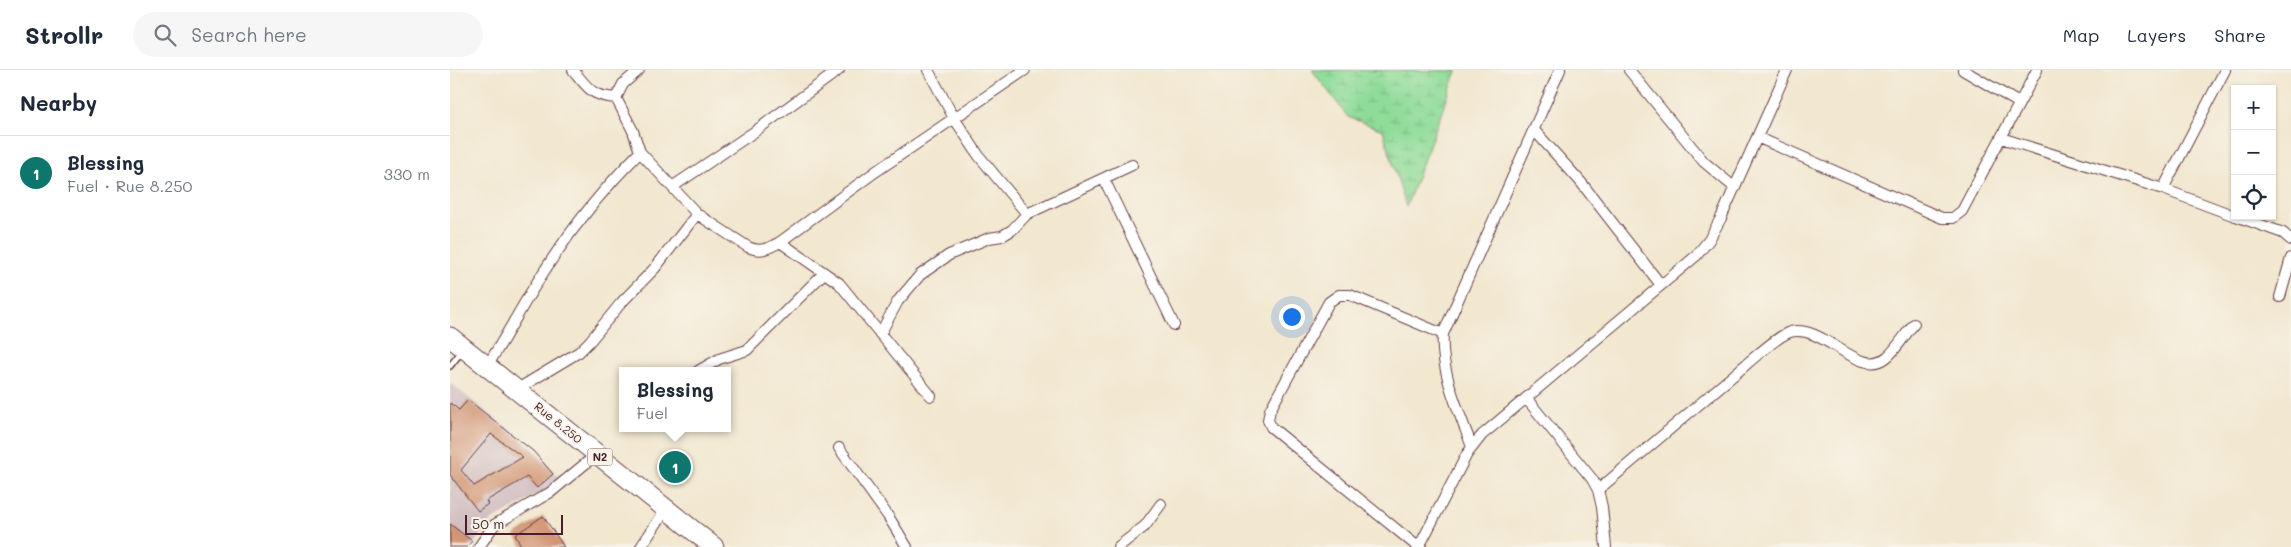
<!DOCTYPE html>
<meta charset="utf-8">
<style>
body{margin:0;font-family:Mali,sans-serif;background:#f6f6f7;color:#1f2937}
.controls{position:absolute;right:15px;top:15px;display:grid;overflow:hidden;border-radius:0px;box-shadow:0 1px 4px #0004}
.controls button{width:45px;height:45px;display:grid;place-items:center;padding:0;border:0;border-bottom:1px solid #e0e1e3;background:#fff;color:#1f2937;font:25px sans-serif}
.scale{position:absolute;left:15px;bottom:12px;width:98px;box-sizing:border-box;padding-left:5px;border:2px solid #4a1f2b;border-top:0;font-size:14px;line-height:18px;white-space:nowrap;color:#4a1f2b;-webkit-text-stroke:4px #f7f3e8;paint-order:stroke}
.you{position:absolute;left:841px;top:246px;width:18px;height:18px;margin:-12px;border:4px solid #fff;border-radius:50%;background:#1a73e8;box-shadow:0 0 0 8px #1a73e833}
.badge{display:grid;place-items:center;width:32px;height:32px;border-radius:50%;background:#0f766e;color:#fff;font-size:16px;font-weight:700}
.pin{position:absolute;translate:-50% -50%;border:2px solid #fff;box-shadow:0 1px 5px #0006}
.popup{position:absolute;left:169px;top:297px;width:112px;height:65px;box-sizing:border-box;display:grid;place-content:center;border-radius:0px;background:#fff;filter:drop-shadow(0 1px 4px #0005);font-size:16px;white-space:nowrap;color:#747a83}
.popup b{font-size:19px;color:#1f2937}
.popup::after{content:'';position:absolute;left:50%;top:100%;margin-left:-10px;border:10px solid transparent;border-top-color:#fff}
.list{margin:0;padding:0;list-style:none}
h2{display:flex;justify-content:space-between;align-items:center;height:65px;margin:0;padding:0 20px;font-size:21px}
h2 small{font-size:16px;font-weight:400;color:#747a83}
.list li{display:grid;grid-template-columns:32px 1fr auto;gap:15px;align-items:center;box-sizing:border-box;height:75px;padding:0 20px;border-top:1px solid #e0e1e3}
.list b{display:block;font-size:19px;white-space:nowrap}
.list p{margin:0;font-size:16px;white-space:nowrap;color:#747a83}
.list em{font-size:16px;font-style:normal;color:#747a83}
.icon{flex:none;width:28px;height:28px;fill:none;stroke:currentColor;stroke-width:2;stroke-linecap:round;stroke-linejoin:round}
.map{position:relative;flex:none;width:1841px;height:477px;overflow:hidden}
header{display:flex;align-items:center;gap:30px;box-sizing:border-box;height:70px;padding:0 25px;background:#fff;border-bottom:1px solid #e0e1e3}
header strong{font-size:24px}
nav{display:flex;gap:28px;margin-inline-start:auto;font-size:18px}
.search{width:350px;height:45px;background:#f6f6f7;display:flex;align-items:center;gap:12px;box-sizing:border-box;padding:0 18px;border-radius:28px;color:#747a83;font-size:19px}
main{display:flex}
aside{flex:1;background:#fff}
.map>svg:first-child{display:block}
</style>
<header>
<strong>Strollr</strong>
<div class="search"><svg class="icon" aria-label="search" viewBox="0 0 24 24"><circle cx="10" cy="10" r="6"/><path d="M15 15l6 6"/></svg>Search here</div>
<nav><a>Map</a><a>Layers</a><a>Share</a></nav>
</header>
<main>
<aside>
<h2>Nearby<small></small></h2>
<ul class="list">
<li><span class="badge">1</span><div><b>Blessing</b><p>Fuel · Rue 8.250</p></div><em>330 m</em></li>
</ul>
</aside>
<div class="map">
<svg width="1841" height="477" viewBox="0 0 1841 477">
<defs>
<pattern id="wetland-marsh" width="20" height="14" patternUnits="userSpaceOnUse" patternTransform="scale(1.25)"><rect width="20" height="14" fill="#8fdc99"/><path d="M1 5h8M5 5V1M11 12h8M15 12V8" fill="none" stroke="#7dbc84"/></pattern>
</defs>
<rect width="100%" height="100%" fill="#f7f3e8"/>
<filter id="ink" filterUnits="userSpaceOnUse"><feTurbulence type="fractalNoise" baseFrequency=".02" numOctaves="2"/><feDisplacementMap in="SourceGraphic" scale="10" xChannelSelector="R" yChannelSelector="G"/><feConvolveMatrix kernelMatrix="1 2 1 2 8 2 1 2 1" color-interpolation-filters="sRGB"/></filter>
<filter id="wash" filterUnits="userSpaceOnUse"><feTurbulence type="fractalNoise" baseFrequency=".0096" numOctaves="4" result="noise"/><feDisplacementMap in="SourceGraphic" scale="20" xChannelSelector="R" yChannelSelector="G"/><feGaussianBlur stdDeviation="1.12" result="paint"/><feColorMatrix in="noise" values="0 0 0 0 0 0 0 0 0 0 0 0 0 0 0 0 0 1.4 0 .05"/><feComposite in="paint" operator="in"/></filter>
<g filter="url(#wash)">
<rect width="100%" height="100%" fill="#f2e7cf"/>
<path fill="#d2bec1" d="M 0,313 L 84,379 L 113,411 L 42,450 L 21,477 L 0,477 Z"/>
<path fill="url(#wetland-marsh)" stroke="#6c7e62" d="M 862,0 L 1007,1 L 956,137 L 933,60 L 898,47 Z"/>
<g id="blocks">
<path fill="#d29575" fill-rule="evenodd" d="M 18,330 L 83,381 L 103,404 L 87,418 L 77,407 L 36,431 L 38,434 L 28,441 L 0,405 L 0,333 L 9,340 ZM 41,364 L 73,387 L 24,416 L 11,400 Z
M 93,446 L 114,477 L 72,477 L 65,465 Z
M 0,454 L 22,471 L 17,477 L 0,477 Z"/>
</g>
</g>
<g filter="url(#ink)">
<use href="#blocks" fill-opacity="0" stroke="#633d44" stroke-width="1"/>
<g fill="none" stroke-linecap="round" stroke-linejoin="round">
<defs>
<path id="lane" d="M 0,296 L 12,281"/>
<path id="street" d="M 123,0 C 138,18 141,26 166,28
M 478,0 L 504,48 L 529,86 L 577,144
M 1179,0 L 1254,92 L 1285,118
M 1513,0 L 1569,33
M 1083,59 L 1130,111 L 1211,215
M 1309,68 L 1492,148 L 1503,148 L 1512,141 L 1587,0
M 1551,68 L 1713,119 L 1785,146
M 190,82 L 247,144 L 298,177 C 311,183 319,178 330,172 L 425,102 L 575,0
M 654,109 L 724,255
M 222,117 L 304,62 L 389,0
M 1713,119 L 1775,0
M 1786,146 L 1833,163 L 1841,170
M 330,172 L 389,213 L 481,326
M 1830,227 L 1841,188
M 430,264 L 448,231 L 470,205 L 499,185 L 539,168 L 552,166 L 562,160 L 577,144 L 682,95
M 37,296 C 55,269 70,239 88,211 C 117,164 151,121 190,82 L 183,61 L 166,28 L 173,14 L 189,0
M 248,301 L 269,289 L 297,280 L 374,203
M 66,320 L 129,282 L 140,271 L 171,233 L 205,198 L 247,144
M 1076,328 L 1142,409 L 1148,420 L 1152,437 L 1156,477
M 1022,377 C 1009,341 990,302 993,264 L 1110,0
M 389,378 L 438,446 L 457,477
M 1148,420 C 1194,381 1240,342 1285,304 C 1297,294 1327,266 1340,262 C 1374,253 1409,310 1437,287 C 1447,279 1455,264 1464,254
M 29,477 L 44,455 L 101,422 L 147,384
M 191,477 L 216,439
M 668,477 L 695,456 L 711,434
M 968,477 L 821,357 L 818,350 L 820,340 L 879,232 L 889,225 L 900,225 L 993,264
M 969,477 L 1017,384 L 1032,365 L 1246,186 L 1259,170 L 1271,148 L 1337,0"/>
<path id="highway" d="M 0,267 L 264,477"/>
</defs>
<use href="#lane" stroke="#633d44" stroke-width="8"/>
<use href="#street" stroke="#633d44" stroke-width="12"/>
<use href="#highway" stroke="#633d44" stroke-width="21"/>
<use href="#lane" stroke="#fff" stroke-width="5"/>
<use href="#street" stroke="#fff" stroke-width="10"/>
<use href="#highway" stroke="#fff" stroke-width="19"/>
</g>
</g>
<g text-anchor="middle" stroke-width="4" stroke-linejoin="round" paint-order="stroke">
<rect fill="#f7f3e8" stroke="#7e5f64" stroke-width="1" x="137.5" y="378.5" width="25" height="17" rx="4"/>
<g font-size="11" font-weight="bold" fill="#4a1f2b">
<text x="150" y="391">N2</text>
</g>
<g font-size="12" fill="#4a1f2b" stroke="#f7f3e8">
<text transform="translate(108 353) rotate(39)" y="4">Rue 8.250</text>
</g>
</g>
</svg>
<div class="controls">
<button>+</button>
<button>−</button>
<button><svg class="icon" aria-label="locate" viewBox="0 0 24 24"><circle cx="12" cy="12" r="6"/><path d="M12 2v4M12 18v4M2 12h4M18 12h4"/></svg></button>
</div>
<div class="scale">50 m</div>
<div class="you"></div>
<div class="pin badge" style="left:225px;top:397px">1</div>
<div class="popup"><b>Blessing</b>Fuel</div>
</div>
</main>
